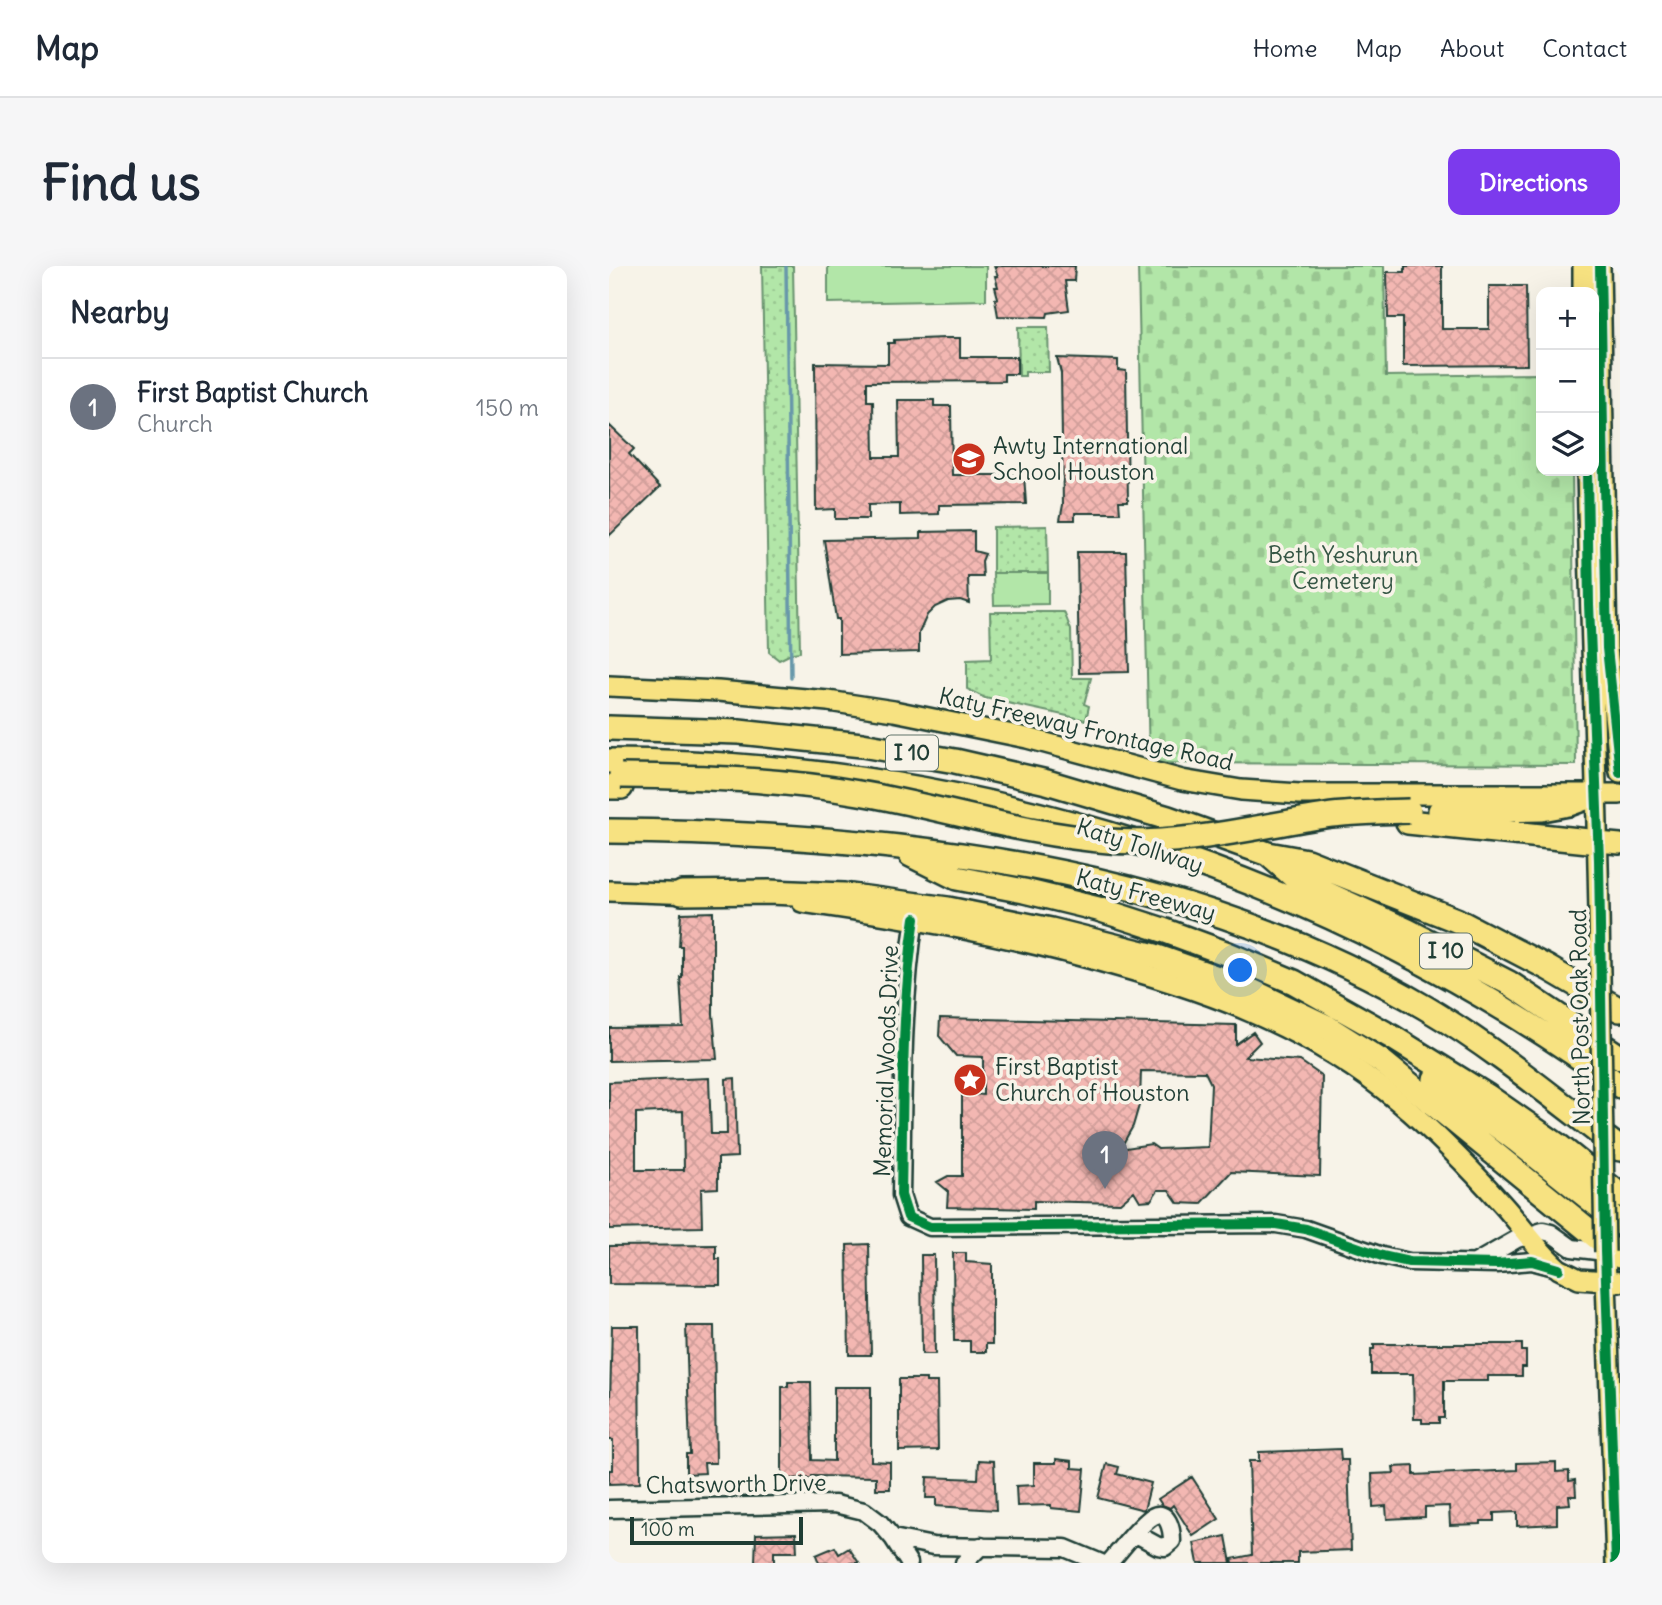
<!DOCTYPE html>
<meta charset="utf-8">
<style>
body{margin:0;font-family:Delius,sans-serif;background:#f6f6f7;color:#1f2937}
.controls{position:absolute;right:21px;top:21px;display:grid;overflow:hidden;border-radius:14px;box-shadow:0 7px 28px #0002}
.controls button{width:63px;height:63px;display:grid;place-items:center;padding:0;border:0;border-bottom:2px solid #e0e1e3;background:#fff;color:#1f2937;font:35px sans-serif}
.scale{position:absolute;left:21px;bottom:18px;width:173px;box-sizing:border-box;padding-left:7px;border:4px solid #1f3d34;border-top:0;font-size:19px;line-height:24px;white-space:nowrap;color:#1f3d34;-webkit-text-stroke:5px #f7f3e8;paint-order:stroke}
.you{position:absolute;left:632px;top:705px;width:24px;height:24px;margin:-18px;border:5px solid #fff;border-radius:50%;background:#1a73e8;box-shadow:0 0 0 10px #1a73e833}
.badge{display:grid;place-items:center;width:46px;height:46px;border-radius:50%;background:#7c3aed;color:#fff;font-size:23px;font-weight:700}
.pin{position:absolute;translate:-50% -58px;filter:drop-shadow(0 2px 4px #0008)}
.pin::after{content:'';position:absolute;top:37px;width:24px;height:21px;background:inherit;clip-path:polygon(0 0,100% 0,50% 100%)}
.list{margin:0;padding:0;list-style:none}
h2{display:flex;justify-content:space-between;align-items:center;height:91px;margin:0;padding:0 28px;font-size:30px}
h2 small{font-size:23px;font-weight:400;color:#747a83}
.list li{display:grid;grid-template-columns:46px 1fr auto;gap:21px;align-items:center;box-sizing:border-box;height:98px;padding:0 28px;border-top:2px solid #e0e1e3}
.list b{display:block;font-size:26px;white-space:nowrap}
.list p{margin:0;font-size:23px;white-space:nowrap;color:#747a83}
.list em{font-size:23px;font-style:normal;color:#747a83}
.icon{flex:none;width:38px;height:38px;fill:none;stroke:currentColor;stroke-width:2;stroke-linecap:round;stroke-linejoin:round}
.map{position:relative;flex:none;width:1011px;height:1297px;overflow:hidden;border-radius:14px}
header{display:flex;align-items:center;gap:42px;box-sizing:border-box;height:98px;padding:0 35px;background:#fff;border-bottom:2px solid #e0e1e3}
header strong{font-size:33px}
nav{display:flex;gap:38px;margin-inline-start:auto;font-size:24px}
.intro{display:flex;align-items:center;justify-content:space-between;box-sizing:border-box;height:168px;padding:0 42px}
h1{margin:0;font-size:49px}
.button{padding:18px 32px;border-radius:14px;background:#7c3aed;color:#fff;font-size:24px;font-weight:700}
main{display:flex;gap:42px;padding:0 42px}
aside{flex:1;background:#fff;border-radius:14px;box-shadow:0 7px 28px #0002}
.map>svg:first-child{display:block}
</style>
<header>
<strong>Map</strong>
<nav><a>Home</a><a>Map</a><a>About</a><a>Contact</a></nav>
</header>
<div class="intro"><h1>Find us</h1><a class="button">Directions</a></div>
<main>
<aside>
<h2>Nearby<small></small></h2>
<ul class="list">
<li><span class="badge" style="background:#6b7280">1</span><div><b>First Baptist Church</b><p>Church</p></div><em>150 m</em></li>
</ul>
</aside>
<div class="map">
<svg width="1011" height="1297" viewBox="0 0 1011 1297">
<defs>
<pattern id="grass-dots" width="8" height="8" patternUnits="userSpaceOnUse" patternTransform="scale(1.75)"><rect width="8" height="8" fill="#b2e6a8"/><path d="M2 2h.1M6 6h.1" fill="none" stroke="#99c691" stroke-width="1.8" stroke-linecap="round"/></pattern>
<pattern id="cemetery-stones" width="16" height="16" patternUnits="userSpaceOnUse" patternTransform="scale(1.75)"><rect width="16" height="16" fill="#b2e6a8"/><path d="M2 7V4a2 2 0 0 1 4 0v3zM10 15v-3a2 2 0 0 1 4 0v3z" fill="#99c691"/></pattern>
<pattern id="building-cross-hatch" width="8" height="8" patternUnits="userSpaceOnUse" patternTransform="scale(1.75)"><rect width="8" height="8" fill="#f3b7b2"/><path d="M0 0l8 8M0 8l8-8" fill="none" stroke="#d09e9a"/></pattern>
</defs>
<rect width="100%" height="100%" fill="#f7f3e8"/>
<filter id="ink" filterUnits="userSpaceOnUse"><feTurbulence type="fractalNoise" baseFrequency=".0143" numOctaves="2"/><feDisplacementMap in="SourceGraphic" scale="14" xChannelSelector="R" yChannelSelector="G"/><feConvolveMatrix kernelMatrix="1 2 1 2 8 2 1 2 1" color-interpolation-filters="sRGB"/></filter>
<g filter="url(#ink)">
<path fill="url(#grass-dots)" stroke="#68926e" stroke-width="2" d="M 153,0 L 184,0 L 191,386 L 184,387 L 170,394 L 160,386 Z
M 409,61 L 439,61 L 440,106 L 416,106 L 416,110 L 410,110 Z
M 438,260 L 439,307 L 384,307 L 384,261 Z
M 381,346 L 455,346 L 462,364 L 463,412 L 482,412 L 475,438 L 480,440 L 477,454 L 376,432 L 358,423 L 358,394 L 382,393 Z"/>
<path fill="url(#cemetery-stones)" stroke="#68926e" stroke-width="2" d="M 529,0 L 775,0 L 777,110 L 932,108 L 932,205 L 963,205 L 967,499 L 540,497 Z"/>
<path fill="#b2e6a8" stroke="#68926e" stroke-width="2" d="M 219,0 L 377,0 L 377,34 L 219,37 Z
M 384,307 L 439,307 L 439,338 L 385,339 Z"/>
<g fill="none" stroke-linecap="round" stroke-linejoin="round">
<path stroke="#6798aa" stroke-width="3.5" d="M 177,0 L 182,412"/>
</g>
<path fill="url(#building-cross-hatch)" stroke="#1f3d34" stroke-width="2" fill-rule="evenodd" d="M 385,0 L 466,0 L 465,15 L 456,15 L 460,44 L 439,47 L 438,51 L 389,50 L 386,33 L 389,32 L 386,21 L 389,21 L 386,10 L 389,10 Z
M 796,0 L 833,0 L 833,63 L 880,63 L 880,20 L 917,20 L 918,99 L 794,100 L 794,52 L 779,52 L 778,6 L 796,6 Z
M 336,72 L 351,72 L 351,91 L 408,91 L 408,108 L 395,108 L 395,115 L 258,116 L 258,135 L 264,135 L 265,191 L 290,191 L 289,134 L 325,134 L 325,140 L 342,140 L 343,209 L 415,209 L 417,238 L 330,239 L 330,248 L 291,249 L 291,238 L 259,239 L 259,253 L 226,253 L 226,243 L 207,244 L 206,97 L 279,98 L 279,77 L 285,77 L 285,74 Z
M 448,92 L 509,94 L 509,104 L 517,105 L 519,235 L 510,235 L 511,247 L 466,247 L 466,254 L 451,254 L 454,239 L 452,107 Z
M 0,159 L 25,183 L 20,188 L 51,221 L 0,270 Z
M 365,265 L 365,285 L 376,288 L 373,295 L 374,311 L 359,311 L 360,337 L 351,334 L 339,335 L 326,341 L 318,349 L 310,367 L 310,386 L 230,388 L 230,353 L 227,353 L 215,274 L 312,272 L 312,266 Z
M 468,286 L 517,286 L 520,406 L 470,407 Z
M 104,646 L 104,748 L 108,793 L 0,795 L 0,762 L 74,761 L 71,711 L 73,711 L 73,680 L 70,680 L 72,647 Z
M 331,752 L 627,759 L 627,778 L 644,766 L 651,776 L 636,791 L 691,795 L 713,810 L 711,910 L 622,906 L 592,938 L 569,937 L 560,924 L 549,924 L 542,934 L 531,935 L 525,925 L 511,937 L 425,935 L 425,943 L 338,941 L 339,925 L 328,916 L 339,910 L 353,910 L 353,827 L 374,829 L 374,791 L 347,790 L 330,770 ZM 532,805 L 596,806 L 602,818 L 599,881 L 549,883 L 542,878 L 511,883 L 524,860 L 531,836 Z
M 100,812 L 102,868 L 118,868 L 117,813 L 126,812 L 128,891 L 109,892 L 109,922 L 92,923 L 93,961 L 0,963 L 0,816 ZM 74,845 L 75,904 L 27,904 L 27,847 Z
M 260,978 L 262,1089 L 240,1089 L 238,979 Z
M 107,979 L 107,993 L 111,993 L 111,1019 L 0,1018 L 0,980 Z
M 344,987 L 357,987 L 357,996 L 383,998 L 383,1078 L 377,1078 L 377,1086 L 361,1086 L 361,1075 L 345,1075 Z
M 312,989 L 325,989 L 326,1088 L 313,1088 Z
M 3,1060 L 30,1060 L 31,1217 L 0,1218 L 0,1204 L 4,1204 L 4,1174 L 0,1174 Z
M 77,1060 L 105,1060 L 107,1197 L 95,1197 L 96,1207 L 77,1208 L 77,1188 L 81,1188 Z
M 765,1078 L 913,1078 L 913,1085 L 917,1085 L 917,1101 L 913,1101 L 913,1110 L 879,1110 L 879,1115 L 835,1115 L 835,1152 L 830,1152 L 830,1157 L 813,1157 L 813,1153 L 805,1153 L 804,1108 L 762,1108 L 762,1083 L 765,1083 Z
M 290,1113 L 317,1113 L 317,1116 L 328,1116 L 329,1184 L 290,1185 Z
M 179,1116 L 202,1116 L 203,1194 L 225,1195 L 225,1121 L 262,1121 L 262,1195 L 281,1196 L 281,1223 L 267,1223 L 267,1211 L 203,1210 L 203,1212 L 173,1213 L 173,1121 L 179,1121 Z
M 731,1183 L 732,1194 L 739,1194 L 742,1284 L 689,1286 L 689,1297 L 624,1297 L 623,1293 L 643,1289 L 640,1195 L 650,1195 L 650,1186 Z
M 447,1193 L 463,1195 L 463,1202 L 476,1203 L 472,1245 L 442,1242 L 442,1239 L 408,1240 L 407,1220 L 425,1219 L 425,1197 L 447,1197 Z
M 370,1194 L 385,1195 L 387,1244 L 327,1240 L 327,1232 L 317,1232 L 318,1211 L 369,1213 Z
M 947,1196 L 947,1206 L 960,1205 L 960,1215 L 966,1214 L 967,1230 L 960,1230 L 961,1238 L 948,1239 L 948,1258 L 908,1260 L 908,1246 L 885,1247 L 885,1255 L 872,1255 L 872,1258 L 841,1259 L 840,1240 L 816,1241 L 816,1251 L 778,1253 L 777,1240 L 764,1241 L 763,1208 L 785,1207 L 784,1201 L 805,1200 L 805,1209 L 908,1204 L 908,1197 Z
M 498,1198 L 510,1201 L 508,1208 L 542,1217 L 535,1244 L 489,1232 Z
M 583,1211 L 610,1253 L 584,1270 L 564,1239 L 561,1242 L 553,1239 L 549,1233 Z
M 187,1267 L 188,1286 L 165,1286 L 165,1297 L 146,1297 L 147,1268 Z
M 617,1270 L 622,1297 L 589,1297 L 585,1277 Z
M 226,1281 L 230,1288 L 240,1282 L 250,1297 L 210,1297 L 207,1289 Z"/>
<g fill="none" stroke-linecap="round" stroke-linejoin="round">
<defs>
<path id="minor" d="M 306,652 C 292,743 294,837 292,929 L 299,951 L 321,961 L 667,958 L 697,963 L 773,990 L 800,996 L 888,998 L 923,995 L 949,1002
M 866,997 L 908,973 L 934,965 L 942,967 L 963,982 L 996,986
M 0,1243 L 226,1238 L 255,1245 L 271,1257 L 284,1272 L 324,1280 L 456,1282 L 492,1297
M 284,1272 L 300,1297
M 355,1297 L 372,1280
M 500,1297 C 510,1286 531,1258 543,1251 C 559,1242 563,1264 563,1275 L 556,1281 L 549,1280 L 527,1268"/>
<path id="major" d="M 974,0 L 974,26
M 991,0 L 998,382 L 1011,506
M 978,205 C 982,372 989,540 991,708
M 0,420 L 109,425 L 219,435 L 285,445 L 418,472 L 573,514 L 632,524 L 691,528 L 1011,528
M 989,576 L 1011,578
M 0,625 L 86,628
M 193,636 C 299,651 402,669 504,699 C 609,728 704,764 789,835 C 827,867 861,902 894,939 C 913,960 928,984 950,1003 L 970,1013 L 1011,1016
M 996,986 L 1007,1297"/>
<path id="highway" d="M 0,462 L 130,466 L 253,479 L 346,495 L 438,516 L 559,552 L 659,588 L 690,615 L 799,665 L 900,717 L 1011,791
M 0,495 C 364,496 716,606 1011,820
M 0,521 L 12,521
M 831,545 L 933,543 L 960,538 L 987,528
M 799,556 L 989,576
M 0,565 C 278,567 573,598 817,742 C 885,782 948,835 1011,883
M 659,588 L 698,595 L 847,654 L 939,702 L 1011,744
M 302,589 L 348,612 L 415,625 L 489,643 L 554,664 L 619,688 L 685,716 L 783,771 L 878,830 L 951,881 L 1011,929
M 73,627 L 160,626 L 235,629 L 339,643 L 442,664 L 546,690 L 632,720 L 718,761 L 772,795 L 1011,990
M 826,813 L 907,874 L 1011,957"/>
</defs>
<use href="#minor" stroke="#1f3d34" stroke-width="21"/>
<use href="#major" stroke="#1f3d34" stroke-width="24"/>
<use href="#highway" stroke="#1f3d34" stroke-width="28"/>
<use href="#minor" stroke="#f7f3e8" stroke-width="16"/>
<use href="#major" stroke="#f7e281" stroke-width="19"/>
<use href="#highway" stroke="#f7e281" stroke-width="23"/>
<defs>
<path id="major-bridge" d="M 991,708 L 996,986"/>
<path id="highway-bridge" d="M 12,510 C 92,511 172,513 250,527 C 333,541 416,569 500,575 C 572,580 645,561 716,550 C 744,546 772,546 800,545"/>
</defs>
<use href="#major-bridge" stroke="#1f3d34" stroke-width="24" stroke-linecap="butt"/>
<use href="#highway-bridge" stroke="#1f3d34" stroke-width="28" stroke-linecap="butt"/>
<use href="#major-bridge" stroke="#f7e281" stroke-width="19"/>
<use href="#highway-bridge" stroke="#f7e281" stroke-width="23"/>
<defs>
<path id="cycleway" d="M 991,0 L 998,382 L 1011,506
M 978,205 L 980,338 L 990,594 L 996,986 L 1007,1297
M 306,652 C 292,743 294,837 292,929 L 299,951 L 321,961 L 667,958 L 697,963 L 773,990 L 800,996 L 888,998 L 923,995 L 950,1003"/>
</defs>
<use href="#cycleway" stroke="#f7f3e8" stroke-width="15"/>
<use href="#cycleway" stroke="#00873e" stroke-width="10"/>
</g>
</g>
<defs>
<symbol id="school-disc" viewBox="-11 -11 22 22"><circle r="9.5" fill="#c8321e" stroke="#f7f3e8"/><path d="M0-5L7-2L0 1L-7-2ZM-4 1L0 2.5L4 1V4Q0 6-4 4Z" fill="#fff"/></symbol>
<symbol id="sight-disc" viewBox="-11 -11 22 22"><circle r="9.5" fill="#c8321e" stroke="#f7f3e8"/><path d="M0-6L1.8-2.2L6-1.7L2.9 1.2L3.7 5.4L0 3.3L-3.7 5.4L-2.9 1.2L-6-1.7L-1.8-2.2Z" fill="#fff"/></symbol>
</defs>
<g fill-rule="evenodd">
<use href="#school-disc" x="341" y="174" width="38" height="38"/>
<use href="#sight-disc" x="342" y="795" width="38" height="38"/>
</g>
<g text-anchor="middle" stroke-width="7" stroke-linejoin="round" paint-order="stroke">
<g fill="#f7f3e8" stroke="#60746a" stroke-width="2">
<rect x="277" y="469.5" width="52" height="35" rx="5"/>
<rect x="811" y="667.5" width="52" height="35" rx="5"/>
</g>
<g font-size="21" font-weight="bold" fill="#1f3d34">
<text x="303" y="494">I 10</text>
<text x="837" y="692">I 10</text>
</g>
<g font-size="23" fill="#1f3d34" stroke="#f7f3e8" text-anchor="start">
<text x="384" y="188">Awty International<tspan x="384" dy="26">School Houston</tspan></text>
<text x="386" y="809">First Baptist<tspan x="386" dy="26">Church of Houston</tspan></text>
</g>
<g font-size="23" fill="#355645" stroke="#f7f3e8">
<text x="734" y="297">Beth Yeshurun<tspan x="734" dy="26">Cemetery</tspan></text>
</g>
<g font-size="23" fill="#1f3d34" stroke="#f7f3e8">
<text transform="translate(477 463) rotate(13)" y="8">Katy Freeway Frontage Road</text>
<text transform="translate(531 580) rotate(18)" y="8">Katy Tollway</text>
<text transform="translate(537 629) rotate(15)" y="8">Katy Freeway</text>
<text transform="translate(971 751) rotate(-91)" y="8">North Post Oak Road</text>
<text transform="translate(277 795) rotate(-88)" y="8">Memorial Woods Drive</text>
<text transform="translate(127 1218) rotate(-1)" y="8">Chatsworth Drive</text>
</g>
</g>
</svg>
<div class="controls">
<button>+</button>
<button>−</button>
<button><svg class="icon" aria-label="layers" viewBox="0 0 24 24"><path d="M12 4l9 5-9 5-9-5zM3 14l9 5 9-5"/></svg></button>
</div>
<div class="scale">100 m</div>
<div class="you"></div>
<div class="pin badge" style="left:496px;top:923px;background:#6b7280">1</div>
</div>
</main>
